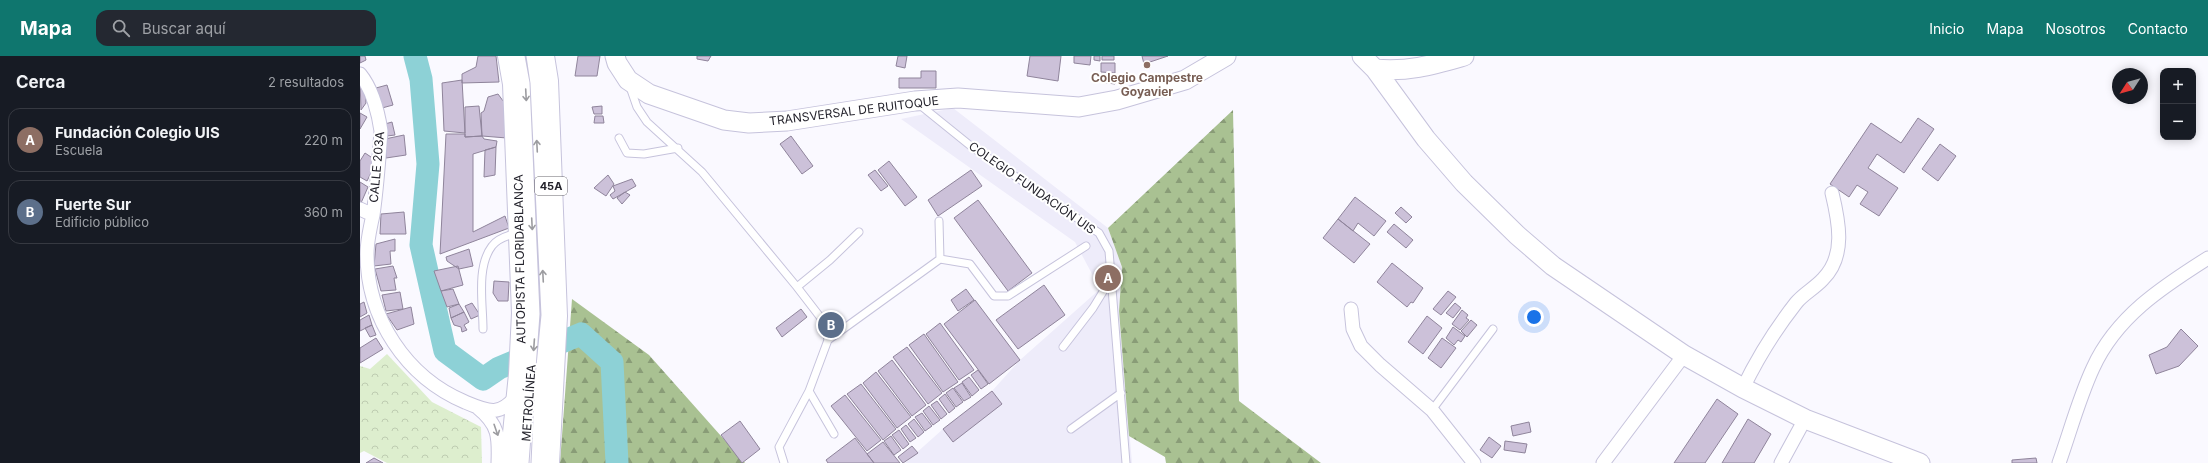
<!DOCTYPE html>
<html lang="es">
<meta charset="utf-8">
<style>
body{margin:0;font-family:Inter,sans-serif;background:#242831;color:#f1f3f6}
.controls{position:absolute;right:12px;top:12px;display:grid;overflow:hidden;border-radius:8px;box-shadow:0 2px 10px #0003}
.controls button{width:36px;height:36px;display:grid;place-items:center;padding:0;border:0;border-bottom:1px solid #363941;background:#171b24;color:#f1f3f6;font:20px sans-serif}
.compass{position:absolute;left:1752px;top:12px;width:36px;height:36px;border-radius:50%;background:#171b24;box-shadow:0 2px 10px #0003;rotate:234deg}
.you{position:absolute;left:1174px;top:261px;width:14px;height:14px;margin:-10px;border:3px solid #fff;border-radius:50%;background:#1a73e8;box-shadow:0 0 0 6px #1a73e833}
.badge{display:grid;place-items:center;width:26px;height:26px;border-radius:50%;background:#0f766e;color:#fff;font-size:13px;font-weight:700}
.pin{position:absolute;translate:-50% -50%;border:2px solid #fff;box-shadow:0 1px 4px #0006}
.list{margin:0;padding:0;list-style:none}
h2{display:flex;justify-content:space-between;align-items:center;height:52px;margin:0;padding:0 16px;font-size:17px}
h2 small{font-size:13px;font-weight:400;color:#9ea1a6}
.list li{display:grid;grid-template-columns:26px 1fr auto;gap:12px;align-items:center;box-sizing:border-box;height:64px;margin:0 8px 8px;padding:0 8px;border:1px solid #363941;border-radius:12px}
.list b{display:block;font-size:15px;white-space:nowrap}
.list p{margin:0;font-size:13px;white-space:nowrap;color:#9ea1a6}
.list em{font-size:13px;font-style:normal;color:#9ea1a6}
.icon{flex:none;width:22px;height:22px;fill:none;stroke:currentColor;stroke-width:2;stroke-linecap:round;stroke-linejoin:round}
.map{position:relative;flex:none;width:1848px;height:407px;overflow:hidden}
header{display:flex;align-items:center;gap:24px;box-sizing:border-box;height:56px;padding:0 20px;background:#0f766e;color:#fff}
header strong{font-size:19px}
nav{display:flex;gap:22px;margin-inline-start:auto;font-size:14px}
.search{width:280px;height:36px;background:#242831;display:flex;align-items:center;gap:10px;box-sizing:border-box;padding:0 14px;border-radius:12px;color:#9ea1a6;font-size:15px}
main{display:flex}
aside{flex:1;background:#171b24}
.map>svg:first-child{display:block}
</style>
<header>
<strong>Mapa</strong>
<div class="search"><svg class="icon" aria-label="search" viewBox="0 0 24 24"><circle cx="10" cy="10" r="6"/><path d="M15 15l6 6"/></svg>Buscar aquí</div>
<nav><a>Inicio</a><a>Mapa</a><a>Nosotros</a><a>Contacto</a></nav>
</header>
<main>
<aside>
<h2>Cerca<small>2 resultados</small></h2>
<ul class="list">
<li><span class="badge" style="background:#8d6e63">A</span><div><b>Fundación Colegio UIS</b><p>Escuela</p></div><em>220 m</em></li>
<li><span class="badge" style="background:#5c6f8a">B</span><div><b>Fuerte Sur</b><p>Edificio público</p></div><em>360 m</em></li>
</ul>
</aside>
<div class="map">
<svg width="1848" height="407" viewBox="0 0 1848 407">
<defs>
<pattern id="forest-firs" width="22" height="20" patternUnits="userSpaceOnUse"><rect width="22" height="20" fill="#a9c192"/><path d="M5 1l3.5 6h-7zM16 11l3.5 6h-7z" fill="#899c77"/></pattern>
<pattern id="park-crowns" width="20" height="18" patternUnits="userSpaceOnUse"><rect width="20" height="18" fill="#ddeece"/><path d="M2 6a3 3 0 1 1 6 0M12 15a3 3 0 1 1 6 0" fill="none" stroke="#beccb1"/></pattern>
</defs>
<rect width="100%" height="100%" fill="#faf9ff"/>
<path fill="#eeecfa" d="M 593,52 L 748,172 L 762,211 L 759,255 L 772,407 L 545,407 L 583,373 L 632,335 L 660,304 L 740,233 L 715,186 L 541,63 Z"/>
<path fill="url(#forest-firs)" d="M 873,54 L 879,345 L 961,407 L 806,407 L 805,401 L 769,380 L 759,255 L 762,211 L 748,172 Z
M 212,243 L 289,299 L 385,407 L 200,407 Z"/>
<path fill="url(#park-crowns)" d="M 27,298 L 72,346 L 121,371 L 122,407 L 27,407 L 4,395 L 0,397 L 0,310 L 10,313 Z"/>
<g fill="none" stroke-linecap="round" stroke-linejoin="round">
<path stroke="#8dd1d6" stroke-width="23" d="M 55,0 L 61,23 L 68,108 L 61,189 L 85,295 L 123,323 L 139,312 L 221,278 L 252,306 L 257,407"/>
</g>
<path fill="#ccc1d9" stroke="#8f849b" d="M 0,0 L 5,0 L 6,4 L 0,7 Z
M 118,0 L 136,0 L 139,26 L 102,27 L 102,18 L 116,11 Z
M 218,0 L 240,0 L 237,20 L 215,20 Z
M 337,0 L 351,0 L 348,5 L 337,3 Z
M 538,0 L 547,0 L 545,12 L 536,10 Z
M 670,0 L 701,0 L 698,25 L 667,20 Z
M 714,0 L 731,0 L 730,9 L 714,7 Z
M 734,0 L 740,0 L 740,5 L 734,4 Z
M 742,0 L 754,0 L 754,4 L 742,4 Z
M 782,0 L 808,0 L 784,8 Z
M 741,7 L 755,7 L 755,17 L 741,16 Z
M 561,15 L 576,15 L 576,32 L 539,32 L 539,22 L 561,22 Z
M 741,18 L 756,20 L 755,28 L 740,26 Z
M 0,24 L 4,26 L 6,47 L 1,54 Z
M 102,24 L 105,77 L 84,75 L 82,27 Z
M 27,29 L 33,49 L 22,52 L 16,32 Z
M 138,38 L 149,53 L 147,82 L 122,80 L 121,57 L 124,55 L 128,41 Z
M 119,50 L 122,80 L 105,81 L 105,51 Z
M 242,50 L 242,58 L 234,58 L 232,51 Z
M 0,57 L 7,61 L 0,73 Z
M 235,60 L 243,60 L 244,67 L 234,67 Z
M 1558,62 L 1574,73 L 1544,117 L 1517,98 L 1508,112 L 1538,132 L 1519,160 L 1500,148 L 1508,136 L 1497,129 L 1489,141 L 1470,128 L 1511,67 L 1541,87 Z
M 32,66 L 35,79 L 27,80 L 25,68 Z
M 86,78 L 105,78 L 105,81 L 122,80 L 124,83 L 137,85 L 136,91 L 113,98 L 113,176 L 145,160 L 149,172 L 80,198 Z
M 44,79 L 46,99 L 26,102 L 25,83 Z
M 431,80 L 453,110 L 442,118 L 420,88 Z
M 1580,88 L 1596,100 L 1578,125 L 1562,113 Z
M 136,91 L 135,119 L 124,121 L 125,94 Z
M 5,97 L 17,105 L 7,125 L 0,121 L 0,105 Z
M 529,105 L 557,141 L 545,150 L 518,114 Z
M 515,114 L 528,130 L 521,135 L 508,119 Z
M 611,114 L 622,130 L 578,160 L 568,144 Z
M 248,119 L 254,128 L 246,140 L 234,132 Z
M 272,123 L 276,130 L 253,143 L 250,139 L 255,135 L 253,130 Z
M 0,126 L 8,131 L 1,147 L 0,147 Z
M 265,136 L 270,139 L 262,148 L 257,142 Z
M 995,141 L 1026,165 L 1014,180 L 998,167 L 993,175 L 978,163 Z
M 618,144 L 672,217 L 648,235 L 594,162 Z
M 1041,151 L 1052,161 L 1046,167 L 1035,157 Z
M 44,156 L 46,178 L 20,178 L 21,158 Z
M 978,163 L 1010,188 L 994,207 L 963,182 Z
M 1034,168 L 1053,184 L 1046,192 L 1027,176 Z
M 35,183 L 35,195 L 30,195 L 31,208 L 14,210 L 16,188 Z
M 109,193 L 113,210 L 99,213 L 87,205 L 86,201 Z
M 1032,207 L 1063,232 L 1053,247 L 1051,246 L 1047,251 L 1017,226 Z
M 33,210 L 37,222 L 34,222 L 36,234 L 21,235 L 15,213 Z
M 98,210 L 103,229 L 81,235 L 74,215 Z
M 134,225 L 149,226 L 148,245 L 138,245 L 133,237 Z
M 684,229 L 705,259 L 658,293 L 636,264 Z
M 93,233 L 99,248 L 87,251 L 81,235 Z
M 606,233 L 614,244 L 598,255 L 591,244 Z
M 1088,235 L 1096,241 L 1081,259 L 1073,253 Z
M 40,236 L 43,253 L 26,255 L 22,239 Z
M 615,244 L 660,304 L 629,328 L 584,268 Z
M 4,246 L 7,257 L 0,261 L 0,248 Z
M 112,247 L 120,259 L 111,263 L 105,250 Z
M 1095,247 L 1101,252 L 1093,262 L 1086,257 Z
M 99,248 L 104,256 L 91,262 L 89,252 Z
M 51,251 L 54,268 L 37,274 L 26,258 Z
M 441,253 L 447,261 L 422,281 L 416,272 Z
M 1102,254 L 1108,259 L 1106,262 L 1109,264 L 1100,274 L 1092,268 Z
M 104,256 L 109,266 L 104,269 L 107,274 L 102,276 L 101,271 L 94,269 L 91,262 Z
M 9,259 L 12,269 L 0,275 L 0,264 Z
M 1067,260 L 1082,272 L 1063,298 L 1048,286 Z
M 1111,264 L 1117,269 L 1107,281 L 1101,275 Z
M 580,267 L 614,314 L 599,324 L 566,278 Z
M 12,269 L 16,279 L 10,281 L 5,272 Z
M 1093,271 L 1105,280 L 1101,286 L 1098,284 L 1094,289 L 1086,282 Z
M 1821,273 L 1838,290 L 1819,310 L 1796,318 L 1789,299 L 1807,291 Z
M 564,278 L 598,326 L 583,336 L 549,289 Z
M 16,282 L 23,293 L 0,307 L 0,292 Z
M 1082,282 L 1096,292 L 1081,312 L 1068,302 Z
M 547,291 L 582,337 L 568,348 L 533,301 Z
M 532,304 L 566,349 L 552,360 L 518,315 Z
M 618,314 L 628,328 L 621,333 L 611,319 Z
M 516,316 L 551,361 L 537,372 L 503,327 Z
M 609,321 L 619,334 L 612,340 L 602,326 Z
M 602,327 L 611,341 L 604,345 L 594,332 Z
M 501,328 L 536,373 L 523,384 L 487,338 Z
M 593,332 L 603,346 L 596,351 L 586,337 Z
M 632,335 L 642,348 L 593,386 L 583,373 Z
M 585,338 L 595,352 L 589,357 L 579,343 Z
M 485,339 L 521,384 L 507,395 L 471,350 Z
M 1357,343 L 1378,358 L 1345,407 L 1314,407 Z
M 577,345 L 587,358 L 581,363 L 571,349 Z
M 569,350 L 580,364 L 573,369 L 563,355 Z
M 562,357 L 572,370 L 565,375 L 555,361 Z
M 554,363 L 564,376 L 558,381 L 548,368 Z
M 1388,363 L 1411,378 L 1394,407 L 1362,407 Z
M 380,365 L 400,393 L 382,407 L 361,379 Z
M 1169,366 L 1171,376 L 1153,380 L 1151,370 Z
M 546,369 L 556,382 L 550,386 L 541,373 Z
M 539,374 L 549,388 L 543,393 L 532,379 Z
M 531,380 L 541,394 L 534,399 L 524,385 Z
M 1129,381 L 1141,390 L 1132,402 L 1120,394 Z
M 495,382 L 514,407 L 468,407 L 466,404 Z
M 1145,385 L 1167,388 L 1165,397 L 1144,394 Z
M 523,386 L 540,407 L 514,407 L 507,398 Z
M 552,390 L 558,397 L 543,407 L 538,401 Z
M 14,402 L 23,407 L 6,407 Z
M 1676,402 L 1677,407 L 1652,407 L 1652,404 Z"/>
<g fill="none" stroke-linecap="round" stroke-linejoin="round">
<defs>
<path id="lane" d="M 161,0 L 166,27 L 176,258 L 165,407
M 170,0 L 174,27 L 185,259 L 179,320 L 175,407
M 269,28 L 277,51 L 287,66 L 342,116 L 437,231 L 464,266 L 468,284 L 449,335 L 419,391 L 424,407
M 560,49 L 612,91 L 739,177 L 749,195 L 766,407
M 259,82 L 267,97 L 284,98 L 318,92
M 579,165 L 580,203
M 437,231 L 470,204 L 499,176
M 123,273 C 123,248 116,211 132,190 C 137,183 149,179 157,177
M 468,284 L 580,203 L 610,208 L 634,240 L 648,240 L 726,190
M 703,291 L 733,252 L 752,221
M 449,335 L 474,378
M 1072,354 L 1133,273
M 711,373 L 761,337"/>
<path id="street" d="M 0,18 C 13,34 18,55 21,75 C 19,103 17,131 13,159 C 10,172 7,185 7,198 C 7,262 46,321 105,346 C 129,356 140,361 157,339
M 0,153 L 13,159
M 991,253 L 993,273 L 1001,290 L 1020,309 L 1072,354 L 1114,407
M 1383,332 C 1398,301 1414,275 1436,247 C 1443,238 1455,232 1463,223 C 1486,200 1479,166 1472,137
M 118,352 C 139,369 139,381 138,407
M 1243,407 L 1324,299
M 1421,407 L 1445,363
M 1699,407 C 1710,376 1719,342 1733,312 C 1756,261 1802,231 1848,202"/>
<path id="secondary" d="M 255,0 L 257,7 L 268,24 L 289,38 L 364,64 L 389,67 L 427,65 L 555,45 L 598,42 L 719,51 L 757,44 L 825,24 L 866,0
M 1002,0 L 1015,13 L 1066,83 L 1104,127 L 1157,179 L 1193,210 L 1324,299 L 1383,332 L 1445,363 L 1560,407
M 1015,13 C 1049,16 1072,9 1104,0"/>
<path id="highway" d="M 149,0 L 154,28 L 163,257 L 160,318 L 151,407
M 183,0 L 187,25 L 196,260 L 188,407"/>
</defs>
<use href="#lane" stroke="#c6c3dc" stroke-width="9"/>
<use href="#street" stroke="#c6c3dc" stroke-width="15"/>
<use href="#secondary" stroke="#c6c3dc" stroke-width="21"/>
<use href="#highway" stroke="#c6c3dc" stroke-width="24"/>
<use href="#lane" stroke="#fff" stroke-width="7"/>
<use href="#street" stroke="#fff" stroke-width="13"/>
<use href="#secondary" stroke="#fff" stroke-width="19"/>
<use href="#highway" stroke="#fff" stroke-width="22"/>
</g>
<defs><path id="oneway-shaft" d="M-6 0H5M1.5-3L5.5 0L1.5 3" fill="none" stroke-width="1.6" stroke-linecap="round" stroke-linejoin="round"/></defs>
<g stroke="#9c9ca0">
<use href="#oneway-shaft" transform="translate(166 39) rotate(87)"/>
<use href="#oneway-shaft" transform="translate(177 90) rotate(-93)"/>
<use href="#oneway-shaft" transform="translate(172 168) rotate(87)"/>
<use href="#oneway-shaft" transform="translate(183 220) rotate(-93)"/>
<use href="#oneway-shaft" transform="translate(174 289) rotate(94)"/>
<use href="#oneway-shaft" transform="translate(136 374) rotate(71)"/>
</g>
<circle fill="#8d6e63" stroke="#fff" stroke-width="1.5" cx="787" cy="9" r="4"/>
<g text-anchor="middle" stroke-width="4" stroke-linejoin="round" paint-order="stroke">
<rect fill="#fff" stroke="#66656b" stroke-width="1" x="175" y="121" width="32" height="18" rx="3"/>
<g font-size="11" font-weight="bold" fill="#24232c">
<text x="191" y="134">45A</text>
</g>
<g font-size="12" font-weight="bold" fill="#785e54" stroke="#fff">
<text x="787" y="26">Colegio Campestre<tspan x="787" dy="14">Goyavier</tspan></text>
</g>
<g font-size="12" fill="#24232c" stroke="#fff">
<text transform="translate(494 55) rotate(-7)" y="4">TRANSVERSAL DE RUITOQUE</text>
<text transform="translate(17 111) rotate(-85)" y="4">CALLE 203A</text>
<text transform="translate(672 132) rotate(35)" y="4">COLEGIO FUNDACIÓN UIS</text>
<text transform="translate(160 203) rotate(-91)" y="4">AUTOPISTA FLORIDABLANCA</text>
<text transform="translate(169 347) rotate(-86)" y="4">METROLÍNEA</text>
</g>
</g>
</svg>
<div class="controls">
<button>+</button>
<button>−</button>
</div>
<svg class="compass" viewBox="-18 -18 36 36"><path d="M0-13l5 13h-10z" fill="#e53935"/><path d="M0 13l5-13h-10z" fill="#9ea1a6"/></svg>
<div class="you"></div>
<div class="pin badge" style="left:748px;top:222px;background:#8d6e63">A</div>
<div class="pin badge" style="left:471px;top:269px;background:#5c6f8a">B</div>
</div>
</main>
